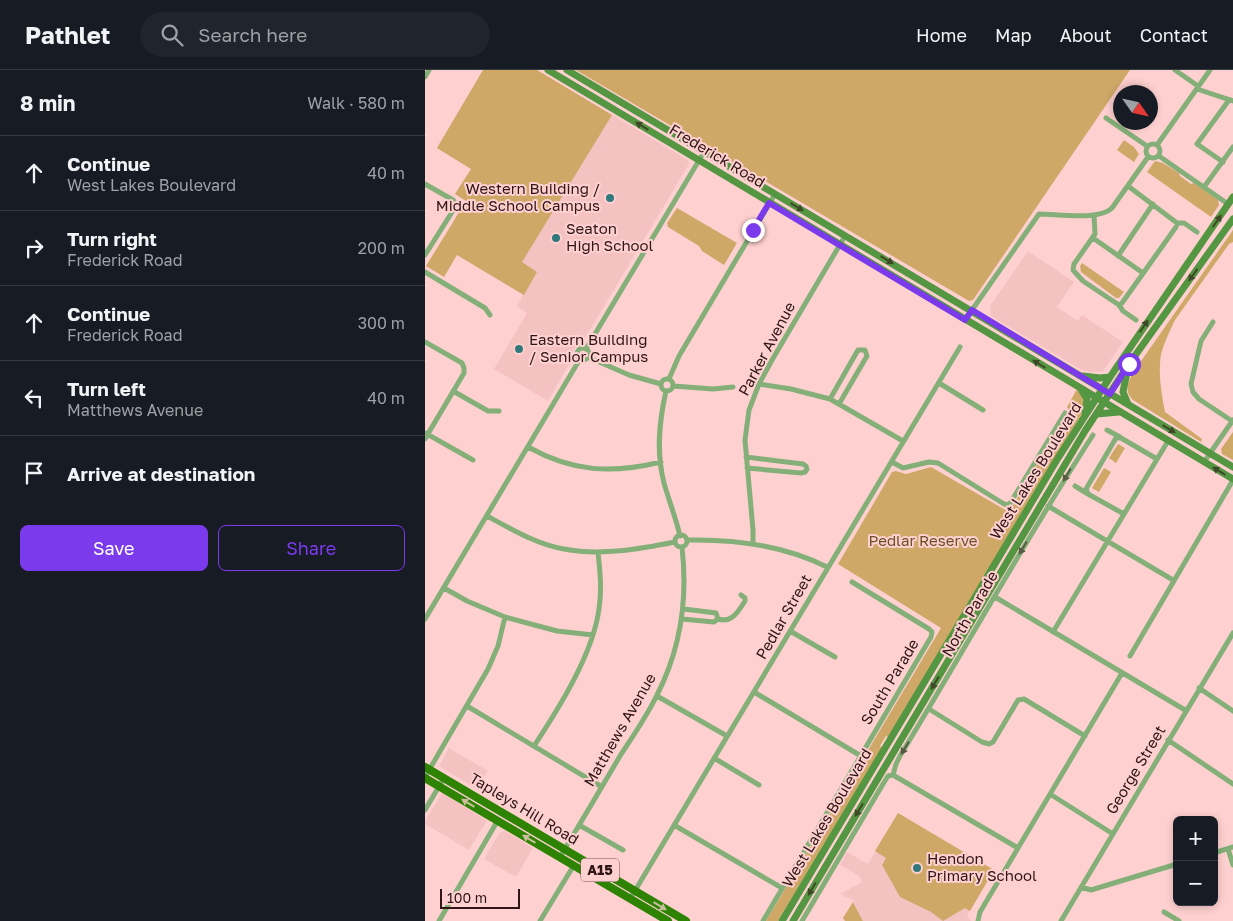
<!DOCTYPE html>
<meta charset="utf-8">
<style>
body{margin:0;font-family:"Golos Text",sans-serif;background:#20242c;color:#f1f3f6}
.controls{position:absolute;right:15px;bottom:15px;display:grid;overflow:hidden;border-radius:8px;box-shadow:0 2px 8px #0003}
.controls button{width:45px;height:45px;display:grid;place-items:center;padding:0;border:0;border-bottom:1px solid #363941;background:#171b24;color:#f1f3f6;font:25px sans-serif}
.compass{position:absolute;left:688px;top:15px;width:45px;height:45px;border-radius:50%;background:#171b24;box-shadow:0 2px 8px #0003;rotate:124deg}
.scale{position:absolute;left:15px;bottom:12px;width:80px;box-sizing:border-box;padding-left:5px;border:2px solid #301616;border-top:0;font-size:14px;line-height:18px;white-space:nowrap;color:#301616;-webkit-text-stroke:4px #fed1d0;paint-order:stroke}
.stop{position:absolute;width:15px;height:15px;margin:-11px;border:4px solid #7c3aed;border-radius:50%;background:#fff}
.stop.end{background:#7c3aed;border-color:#fff;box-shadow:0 1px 5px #0008}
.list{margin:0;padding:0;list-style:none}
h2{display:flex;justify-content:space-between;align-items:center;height:65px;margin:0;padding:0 20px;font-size:21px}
h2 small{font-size:16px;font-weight:400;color:#9ea1a6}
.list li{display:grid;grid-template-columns:32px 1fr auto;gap:15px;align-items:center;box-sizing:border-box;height:75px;padding:0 20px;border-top:1px solid #363941}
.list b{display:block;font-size:19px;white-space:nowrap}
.list p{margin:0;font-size:16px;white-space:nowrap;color:#9ea1a6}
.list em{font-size:16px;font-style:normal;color:#9ea1a6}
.actions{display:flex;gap:10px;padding:15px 20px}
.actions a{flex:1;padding:11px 0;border:1px solid #7c3aed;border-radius:8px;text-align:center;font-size:18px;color:#7c3aed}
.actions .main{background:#7c3aed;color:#fff}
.icon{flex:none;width:28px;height:28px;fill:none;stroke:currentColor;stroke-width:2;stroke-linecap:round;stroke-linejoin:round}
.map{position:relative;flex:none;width:808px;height:851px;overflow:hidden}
header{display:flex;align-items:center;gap:30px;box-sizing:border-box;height:70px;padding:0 25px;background:#171b24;border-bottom:1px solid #363941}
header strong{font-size:24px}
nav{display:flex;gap:28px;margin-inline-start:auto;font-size:18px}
.search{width:350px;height:45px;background:#20242c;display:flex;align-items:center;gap:12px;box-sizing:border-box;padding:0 18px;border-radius:28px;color:#9ea1a6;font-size:19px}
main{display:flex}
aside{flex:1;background:#171b24}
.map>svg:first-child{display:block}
</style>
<header>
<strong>Pathlet</strong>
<div class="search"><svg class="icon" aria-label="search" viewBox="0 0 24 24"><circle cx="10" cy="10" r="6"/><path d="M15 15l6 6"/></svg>Search here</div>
<nav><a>Home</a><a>Map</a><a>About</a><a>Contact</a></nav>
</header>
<main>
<aside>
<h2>8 min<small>Walk · 580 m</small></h2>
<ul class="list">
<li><svg class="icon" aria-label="ahead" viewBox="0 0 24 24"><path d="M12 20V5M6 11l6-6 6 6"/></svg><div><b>Continue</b><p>West Lakes Boulevard</p></div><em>40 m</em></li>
<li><svg class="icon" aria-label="right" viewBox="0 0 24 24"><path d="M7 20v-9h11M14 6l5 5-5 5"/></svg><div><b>Turn right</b><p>Frederick Road</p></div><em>200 m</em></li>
<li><svg class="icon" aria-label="ahead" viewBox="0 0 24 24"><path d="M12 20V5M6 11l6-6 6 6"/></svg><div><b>Continue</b><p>Frederick Road</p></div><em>300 m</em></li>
<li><svg class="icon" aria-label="left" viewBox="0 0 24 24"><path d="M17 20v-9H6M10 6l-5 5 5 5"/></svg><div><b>Turn left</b><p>Matthews Avenue</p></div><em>40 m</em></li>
<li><svg class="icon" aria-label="arrive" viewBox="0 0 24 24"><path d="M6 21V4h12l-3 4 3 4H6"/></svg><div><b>Arrive at destination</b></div></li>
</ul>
<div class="actions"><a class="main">Save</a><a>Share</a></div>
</aside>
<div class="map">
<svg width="808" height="851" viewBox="0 0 808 851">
<rect width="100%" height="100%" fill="#fed1d0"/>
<path fill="#f5c2c2" d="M 58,0 L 112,0 L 263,90 L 264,94 L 166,258 L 156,273 L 150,278 L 148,283 L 148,288 L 123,331 L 69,299 L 102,243 L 92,236 L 98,225 L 32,185 L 28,151 L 41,131 L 30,124 L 46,99 L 12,78 Z
M 603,181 L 649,212 L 632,237 L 653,251 L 657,245 L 698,272 L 678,301 L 665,302 L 655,299 L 566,246 L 565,236 Z
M 24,678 L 63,701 L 52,719 L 14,696 Z
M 17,723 L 60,749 L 61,752 L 44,780 L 0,754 L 0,751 Z
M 473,743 L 569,800 L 542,845 L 546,851 L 438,851 L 428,830 L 415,824 L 437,812 L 434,806 L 415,795 L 422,782 L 443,794 Z
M 80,761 L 108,778 L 91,807 L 59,789 L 75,762 Z"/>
<path fill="#cfa868" d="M 58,0 L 112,0 L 187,45 L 97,192 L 112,202 L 99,225 L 32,185 L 19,207 L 1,196 L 41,131 L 30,124 L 46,99 L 12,78 Z
M 151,0 L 705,0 L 548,230 L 544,231 Z
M 699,70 L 709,77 L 714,84 L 709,92 L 692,80 Z
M 730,91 L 738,93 L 754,103 L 755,106 L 766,114 L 769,113 L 793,130 L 794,135 L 786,147 L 722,102 Z
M 252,138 L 312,173 L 299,195 L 277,181 L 274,176 L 243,157 L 242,153 Z
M 808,160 L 808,172 L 804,174 L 750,250 C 744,263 735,280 735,294 C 734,310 737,326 740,342 L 777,369 L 776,372 L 708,330 C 699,322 703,313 707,304 Z
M 657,193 L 699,222 L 694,228 L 691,228 L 656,202 L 655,196 Z
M 652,319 C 660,328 660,334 656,345 L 463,667 L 461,666 L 455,676 L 457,678 L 353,851 L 341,851 L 516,558 L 413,494 L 467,402 L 471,401 L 481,404 L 506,397 L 584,442 L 642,344 L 644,340 L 642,337 Z
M 808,362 L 808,390 L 797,384 L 796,379 Z
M 693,374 L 700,378 L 691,393 L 684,388 Z
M 679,398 L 686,402 L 674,422 L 667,418 Z
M 473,743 L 569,800 L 545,841 L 540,838 L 518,851 L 506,842 L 475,827 L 457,795 L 461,788 L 450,781 Z
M 428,832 L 438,851 L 420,851 L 418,848 Z"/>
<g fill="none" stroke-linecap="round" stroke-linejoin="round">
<path stroke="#84af78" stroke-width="5" d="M 750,0 L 773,16
M 0,7 L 4,0
M 772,19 L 808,31
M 681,48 L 722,76
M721 81a7 7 0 1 1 14 0a7 7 0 1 1-14 0Z
M 732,75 L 785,0
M 734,86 L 803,134
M 798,92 L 772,74 L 804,30
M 0,114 L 28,130 L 30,133 L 29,139 L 0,185
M 703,116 L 752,153 L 759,153 L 772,162
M 779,117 L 808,77
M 669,145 L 670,164 L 649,194 L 648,200 L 658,211 L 694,235 L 698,241 L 711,250
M 668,168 L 718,203
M 693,186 L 728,134
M 0,202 L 60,238 L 65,245
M 694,235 L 697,233 L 751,157 L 752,153
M 540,250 L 614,144 C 632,144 674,151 687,138 L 723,87
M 788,252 L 776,271 L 766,314 L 768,322 L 774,329 L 807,351
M 0,272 L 37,293 L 39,298 L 39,303 L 0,369
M152 284a6 6 0 1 1 12 0a6 6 0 1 1-12 0Z
M 161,279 L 279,82
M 163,287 L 204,305 L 236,314
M236 315a6 6 0 1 1 12 0a6 6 0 1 1-12 0Z
M 244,309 L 254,286 L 350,124
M 514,313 L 558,340
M 334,314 L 366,319 L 405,329 L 478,371
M 248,316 L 288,319 L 308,317
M 28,321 L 63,341 L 74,341
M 241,321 C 234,352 231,382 239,413 C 244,431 251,448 255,466
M 405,329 L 433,280 L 440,280 L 442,286 L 414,334
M 682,360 L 695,367
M 0,363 L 48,390
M 103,377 C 148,402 186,404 236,392
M 321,387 L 378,394 L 381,396 L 382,399 L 380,402 L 376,403 L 322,398
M 467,392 L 478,398 L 504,392 L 513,393 L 579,434 L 584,435 L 640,343
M 779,392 L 808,350
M 650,416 L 663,424
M 623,436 L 748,510
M 699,444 L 663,424 L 661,419 L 691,368 L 696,368 L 732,389
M 62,446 C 86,459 111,474 139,479 C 176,486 215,479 250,472
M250 471a6 6 0 1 1 12 0a6 6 0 1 1-12 0Z
M 262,470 C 311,469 358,475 402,497
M 328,474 L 328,460 L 320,370 L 324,340 L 334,314 L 347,290 L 420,166
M 19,518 L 42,531 L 80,547 L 132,561 L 168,565
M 570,527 L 760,640
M 0,549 L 155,289
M 257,549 L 289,552 L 293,549 L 291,543 L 259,539
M 293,549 C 307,553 313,542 320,531 L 320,528 L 316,525
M 365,561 L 410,587
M 628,562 L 743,371
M 705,586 L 808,410
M 774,618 L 808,641
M 329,622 L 436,686
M 232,626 L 302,666
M 42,636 L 177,717
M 504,639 L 557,672 L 564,674 L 568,672 L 593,630 L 599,629 L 660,666
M 743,670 L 808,714
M 109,676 C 134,638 168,584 174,539 C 177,519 175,501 173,482
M 289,688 L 334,715
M 468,705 L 471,694 L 475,686 C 540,579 600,470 668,365
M 468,705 L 593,778
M 0,707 L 63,599 L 73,576 L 80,547
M 625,724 L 688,764
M 0,740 L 19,708
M 154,755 L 198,780
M 249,755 L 357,818
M 803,779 L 808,795
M 789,783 L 808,777
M 135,787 C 155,754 175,720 195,686 C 208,666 222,646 232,625 C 256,578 263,529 257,477
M 656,817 L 666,820 L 752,794
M 205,829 L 535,277
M 739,842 L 754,851
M 14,851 L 73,750
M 115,851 L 149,795
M 338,851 L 506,567 L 507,562 L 504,559 L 427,512
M 377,851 L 458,714 L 463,706 L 468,705
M 553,851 L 555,842 L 697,603
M 636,851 L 808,563"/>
<path stroke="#559643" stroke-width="7" d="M 123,0 L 808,409
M 142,0 L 808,397
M 702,302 L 698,322 L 703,334
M 658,306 L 675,308 L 685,307
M 657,321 L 662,329 L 660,344
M 672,344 L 694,342
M 357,851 L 633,388 L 685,307 L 808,127
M 368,851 L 660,361 L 704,294 L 808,149"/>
<path stroke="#2e8303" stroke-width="8" d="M 0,697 L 261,851
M 0,708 L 243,851"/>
</g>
<defs><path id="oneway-solid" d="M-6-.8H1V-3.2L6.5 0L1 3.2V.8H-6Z" transform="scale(1.25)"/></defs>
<g fill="#3f4928">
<use href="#oneway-solid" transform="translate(217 56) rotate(-149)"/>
<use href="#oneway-solid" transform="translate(372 137) rotate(31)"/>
<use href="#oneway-solid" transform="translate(792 151) rotate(-55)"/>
<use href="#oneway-solid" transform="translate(462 190) rotate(31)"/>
<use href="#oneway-solid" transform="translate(768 205) rotate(126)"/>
<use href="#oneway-solid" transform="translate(719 256) rotate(-56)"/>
<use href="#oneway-solid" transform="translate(614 294) rotate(-149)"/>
<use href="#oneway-solid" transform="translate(744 359) rotate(31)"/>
<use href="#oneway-solid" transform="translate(794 401) rotate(-149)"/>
<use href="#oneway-solid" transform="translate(510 613) rotate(121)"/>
<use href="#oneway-solid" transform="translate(434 740) rotate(121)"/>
<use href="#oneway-solid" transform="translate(387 819) rotate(121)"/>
</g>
<g fill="#565b42">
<use href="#oneway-solid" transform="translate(642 405) rotate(121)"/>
<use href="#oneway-solid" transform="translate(598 478) rotate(121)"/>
<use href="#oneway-solid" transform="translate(480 678) rotate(122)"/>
</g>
<g fill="#cabe9d">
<use href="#oneway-solid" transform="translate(43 733) rotate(-149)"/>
<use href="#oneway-solid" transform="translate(104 769) rotate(-149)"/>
<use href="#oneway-solid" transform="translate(235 836) rotate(31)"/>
</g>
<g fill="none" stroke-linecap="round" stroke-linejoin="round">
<path stroke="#7c3aed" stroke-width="6" d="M 328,160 L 344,133 L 540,250 L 547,240 L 685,324 L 704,294"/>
</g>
<g fill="#30797c" stroke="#fed1d0" stroke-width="2">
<circle cx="185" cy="128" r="5"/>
<circle cx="131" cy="168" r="5"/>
<circle cx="94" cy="279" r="5"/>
<circle cx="492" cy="798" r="5"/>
</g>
<g text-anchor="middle" stroke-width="4" stroke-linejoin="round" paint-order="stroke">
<rect fill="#fed1d0" stroke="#6e4e4e" stroke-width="1" x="156" y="788.5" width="38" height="23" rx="4"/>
<g font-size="14" font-weight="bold" fill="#301616">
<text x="175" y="805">A15</text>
</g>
<g font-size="15" fill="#301616" stroke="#fed1d0">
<text transform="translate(292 86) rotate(31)" y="5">Frederick Road</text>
<text transform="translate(342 279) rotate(-62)" y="5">Parker Avenue</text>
<text transform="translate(611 401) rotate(-58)" y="5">West Lakes Boulevard</text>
<text transform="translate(545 544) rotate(-60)" y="5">North Parade</text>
<text transform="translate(359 547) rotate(-60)" y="5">Pedlar Street</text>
<text transform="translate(465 612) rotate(-59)" y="5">South Parade</text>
<text transform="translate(195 660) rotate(-60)" y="5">Matthews Avenue</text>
<text transform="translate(711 700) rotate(-59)" y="5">George Street</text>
<text transform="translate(99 739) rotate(31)" y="5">Tapleys Hill Road</text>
<text transform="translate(402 748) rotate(-59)" y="5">West Lakes Boulevard</text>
</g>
<g font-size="15" fill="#301616" stroke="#fed1d0" text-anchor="start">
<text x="175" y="124" text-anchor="end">Western Building /<tspan x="175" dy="17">Middle School Campus</tspan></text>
<text x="141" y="164">Seaton<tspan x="141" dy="17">High School</tspan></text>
<text x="104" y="275">Eastern Building<tspan x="104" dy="17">/ Senior Campus</tspan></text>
<text x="502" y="794">Hendon<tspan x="502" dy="17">Primary School</tspan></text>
</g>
<g font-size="15" fill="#6a5127" stroke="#fed1d0">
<text x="498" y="476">Pedlar Reserve</text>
</g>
</g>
</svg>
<div class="controls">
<button>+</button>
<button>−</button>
</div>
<svg class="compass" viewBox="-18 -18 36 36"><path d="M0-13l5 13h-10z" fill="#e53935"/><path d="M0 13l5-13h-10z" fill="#9ea1a6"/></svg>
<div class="scale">100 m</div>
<div class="stop" style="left:704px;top:294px"></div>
<div class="stop end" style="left:328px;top:160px"></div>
</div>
</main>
